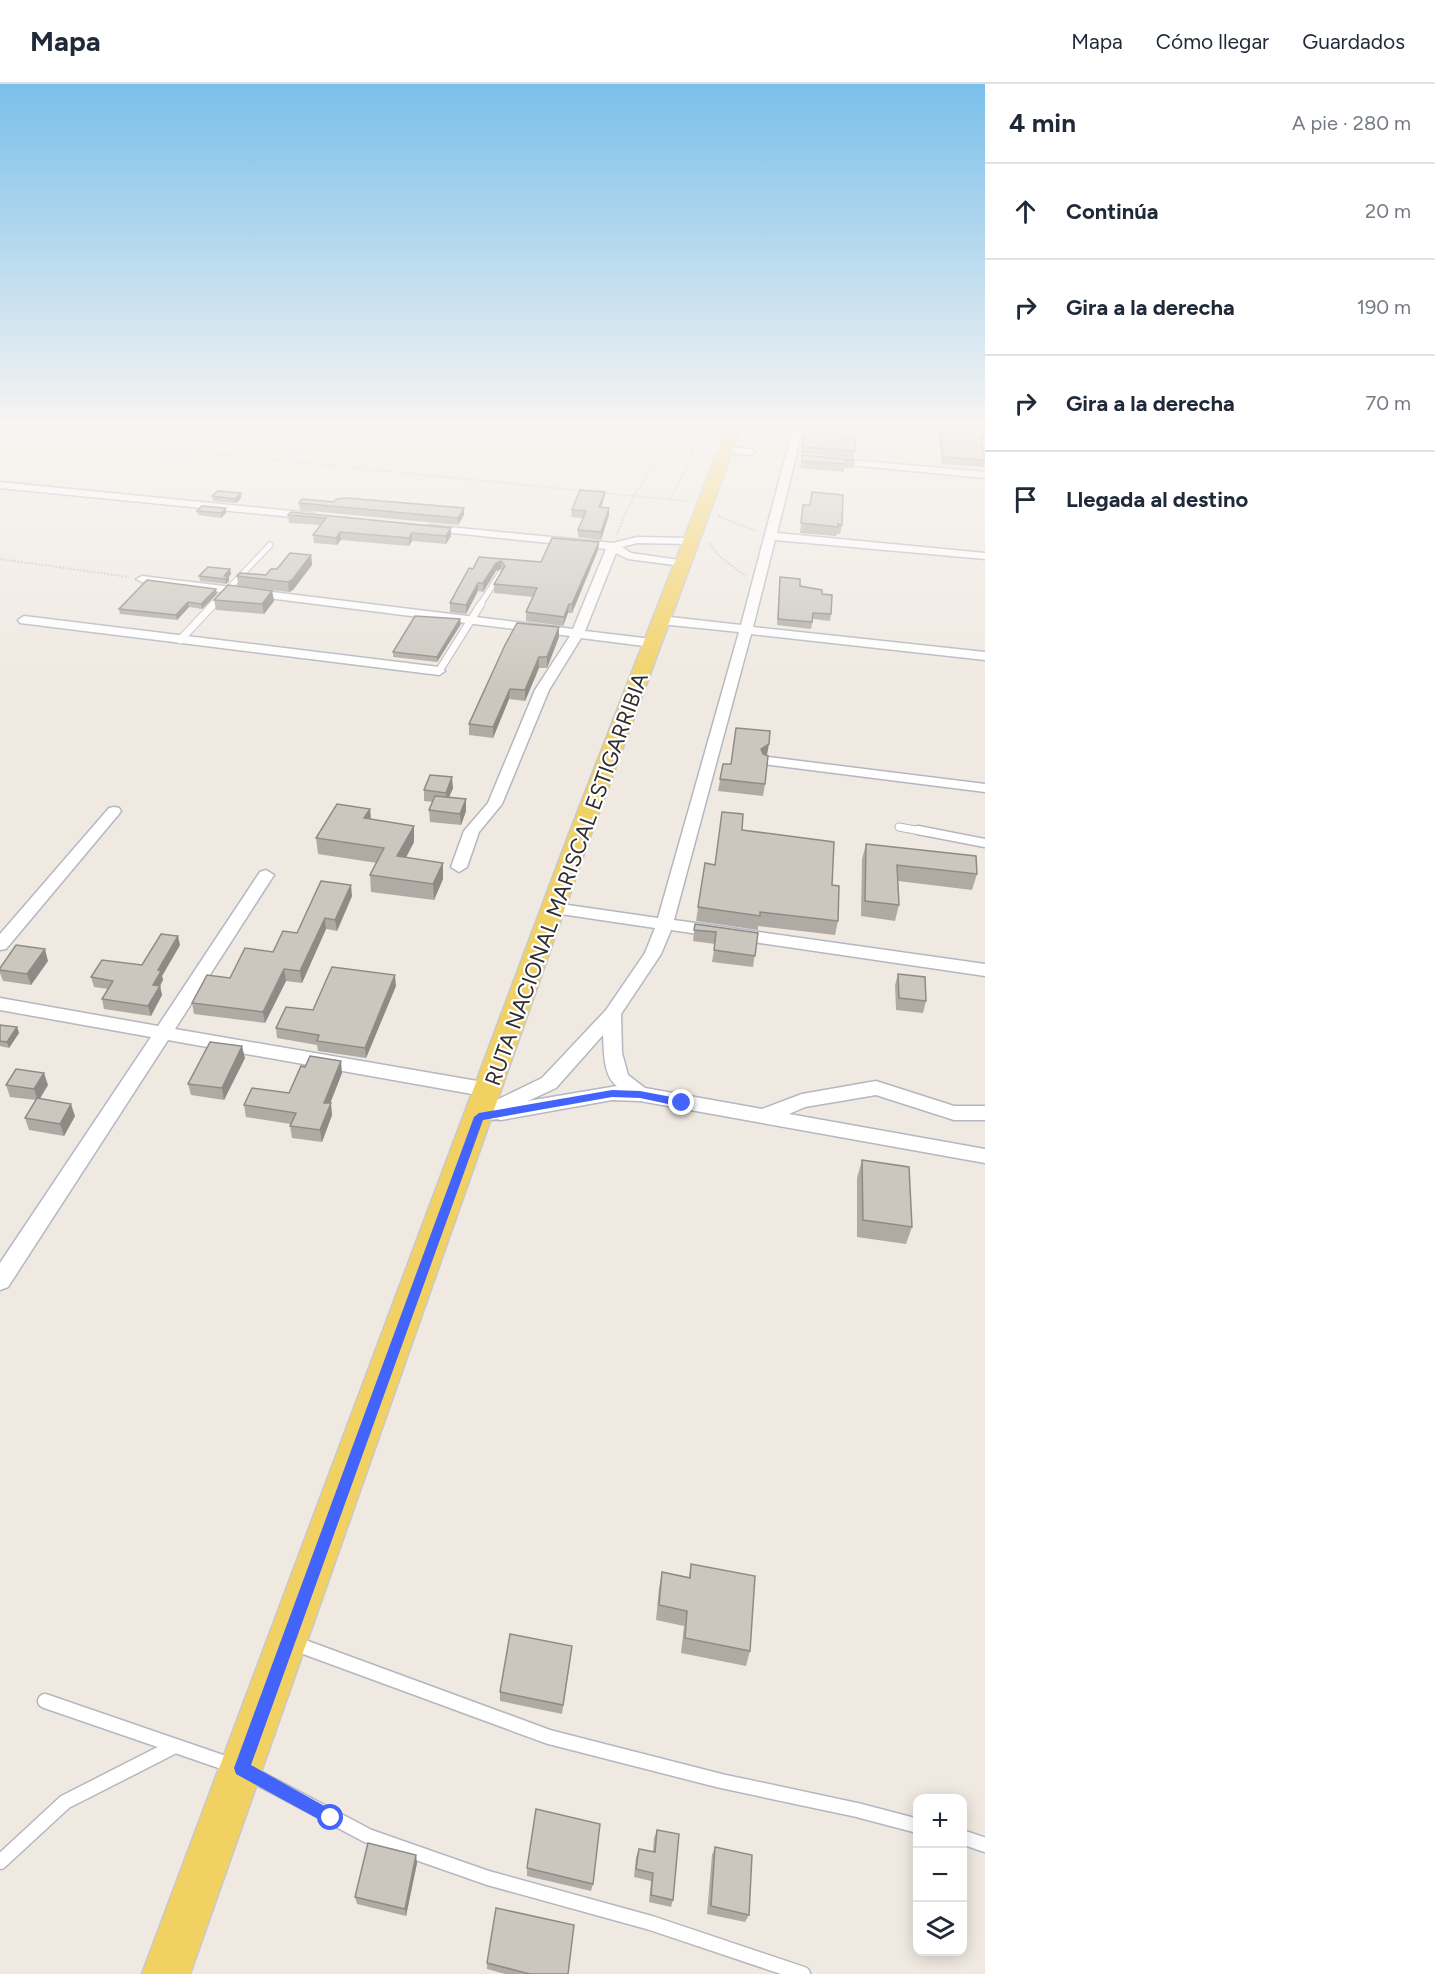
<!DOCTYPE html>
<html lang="es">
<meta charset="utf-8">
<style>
body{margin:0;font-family:Figtree,sans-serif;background:#f2f2f3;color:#1f2937}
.controls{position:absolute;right:18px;bottom:18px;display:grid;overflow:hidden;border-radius:12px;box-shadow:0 3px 15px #0003}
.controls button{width:54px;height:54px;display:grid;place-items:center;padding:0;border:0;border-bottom:2px solid #e0e1e3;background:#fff;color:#1f2937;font:30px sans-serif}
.stop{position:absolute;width:18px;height:18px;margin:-14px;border:4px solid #4264fb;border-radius:50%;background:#fff}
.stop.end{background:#4264fb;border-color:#fff;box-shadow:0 2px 6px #0008}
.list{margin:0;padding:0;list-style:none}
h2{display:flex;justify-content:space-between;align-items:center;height:78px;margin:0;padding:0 24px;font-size:26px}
h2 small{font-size:20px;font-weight:400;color:#747a83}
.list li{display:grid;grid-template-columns:39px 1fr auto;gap:18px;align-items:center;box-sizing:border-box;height:96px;padding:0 24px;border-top:2px solid #e0e1e3}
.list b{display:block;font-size:22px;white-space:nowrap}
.list em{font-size:20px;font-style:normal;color:#747a83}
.icon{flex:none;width:33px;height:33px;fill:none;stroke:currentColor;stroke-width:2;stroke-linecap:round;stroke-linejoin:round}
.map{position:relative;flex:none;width:985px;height:1890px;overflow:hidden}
header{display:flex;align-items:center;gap:36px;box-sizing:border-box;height:84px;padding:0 30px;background:#fff;border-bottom:2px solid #e0e1e3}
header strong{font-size:28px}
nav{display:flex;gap:33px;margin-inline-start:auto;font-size:21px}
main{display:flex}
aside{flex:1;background:#fff}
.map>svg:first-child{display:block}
</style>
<header>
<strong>Mapa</strong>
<nav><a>Mapa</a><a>Cómo llegar</a><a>Guardados</a></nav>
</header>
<main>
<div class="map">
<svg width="985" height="1890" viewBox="0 0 985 1890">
<rect width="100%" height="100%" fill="#efe9e1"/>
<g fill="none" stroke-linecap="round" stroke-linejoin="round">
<defs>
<path id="service-far3" d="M 213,521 L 270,461
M 480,521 L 500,490"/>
<path id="service-far2" d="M 180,556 L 214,520
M 439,587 L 481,520
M 899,743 L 926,748"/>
<path id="service-far1" d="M 918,746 L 985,759"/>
<path id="service" d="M 296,1560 L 549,1653 L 721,1697 L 857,1726 L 918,1742
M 45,1617 L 231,1681
M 249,1689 L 368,1752 L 488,1794 L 651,1839 L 803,1890
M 962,1753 L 985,1761
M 0,1778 L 65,1718 L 175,1662"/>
<path id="minor" d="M 793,344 L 803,344 L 777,449 L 985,469 L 985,475 L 775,456 L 753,543 L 985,568 L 985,576 L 751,550 L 674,836 L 985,880 L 985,892 L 671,846 L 661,870 L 621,930 L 622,969 L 628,991 L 645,1004 L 762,1025 L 802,1010 L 876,997 L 954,1022 L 985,1022 L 985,1036 L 954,1036 L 876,1011 L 805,1023 L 789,1030 L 985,1065 L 985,1079 L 640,1017 L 612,1016 L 501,1036 C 490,1033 483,1041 472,1038 L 469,1033 L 472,1028 L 542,994 L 606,926 L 645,869 L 655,844 L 554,829 L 546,824 L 554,819 L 658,834 L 739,548 L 661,540 L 655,536 L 661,532 L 741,541 ZM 603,951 C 604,967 603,992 617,1002 L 528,1017 L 556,1004 Z
M 725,363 L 750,365 L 755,368 L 750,371 L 722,368 L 720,366 Z
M 831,374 L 985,388 L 985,394 L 828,379 L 828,375 Z
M 0,398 L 312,429 L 317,432 L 312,435 L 0,404 Z
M 429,441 L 613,459 L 637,453 L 690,454 L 695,457 L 690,460 L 637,459 L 622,463 L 631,469 L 686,477 L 686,481 L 682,482 L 628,475 L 616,469 L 585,547 L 652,555 L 658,559 L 652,563 L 581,554 L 549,606 L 502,720 L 479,748 L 467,783 L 459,788 L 451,783 L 464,747 L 488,719 L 535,606 L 570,552 L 142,498 L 136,495 L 142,492 L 573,545 L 606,465 L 425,446 L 424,444 Z
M 24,532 L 439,583 L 445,587 L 439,591 L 20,539 L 18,536 Z
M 768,673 L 985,700 L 985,708 L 763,680 L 761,677 L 763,674 Z
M 114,723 L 119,724 L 121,727 L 119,730 L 6,865 L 0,866 L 0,850 L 109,724 Z
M 266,786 L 274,791 L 175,945 L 489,999 L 496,1001 L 498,1006 L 496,1011 L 489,1013 L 168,956 L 8,1203 L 0,1206 L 0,1179 L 151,953 L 0,926 L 0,914 L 158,942 L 260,788 Z"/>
<path id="primary" d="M 727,344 L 741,344 L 591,750 L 190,1890 L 142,1890 L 569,750 Z"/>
</defs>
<use href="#service-far3" stroke="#b4b7c1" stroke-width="7"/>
<use href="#service-far2" stroke="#b4b7c1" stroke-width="9"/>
<use href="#service-far1" stroke="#b4b7c1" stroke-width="11"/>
<use href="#service" stroke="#b4b7c1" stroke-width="17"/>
<use href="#minor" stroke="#b4b7c1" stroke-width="3"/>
<use href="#primary" stroke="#c9c9c9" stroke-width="3"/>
<path stroke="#c9c9c9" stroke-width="2" stroke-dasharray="2 1.5" stroke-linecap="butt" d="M 0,348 L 584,407
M 600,409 L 688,417
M 670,415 L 693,371 L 689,351 L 693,344
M 718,432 L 756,447
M 617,450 C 632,409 653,377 689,351
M 709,459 L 721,474 L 746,492
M 0,475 L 129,493"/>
<use href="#service-far3" stroke="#fff" stroke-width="5"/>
<use href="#service-far2" stroke="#fff" stroke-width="7"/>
<use href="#service-far1" stroke="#fff" stroke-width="8"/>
<use href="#service" stroke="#fff" stroke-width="14"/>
<use href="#minor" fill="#fff" fill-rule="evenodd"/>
<use href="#primary" fill="#f2d163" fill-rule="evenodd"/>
</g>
<path fill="#afaba4" d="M 811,344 L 838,344 L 838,352 L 855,367 L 853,374 L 801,369 L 804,350 L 811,351 Z
M 938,344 L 985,344 L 985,357 L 982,356 L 985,374 L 984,383 L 942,380 Z
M 802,371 L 855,376 L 853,384 L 844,384 L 844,388 L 800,384 Z
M 812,408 L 842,441 L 840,450 L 837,450 L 836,452 L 800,449 L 803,421 L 810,421 Z
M 241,409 L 241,414 L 236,419 L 213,417 L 212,412 Z
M 604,415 L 601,423 L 609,431 L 601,456 L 578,453 L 578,446 L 583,434 L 571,433 L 572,426 Z
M 334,418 L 464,424 L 464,431 L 458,441 L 300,426 L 299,419 Z
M 226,424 L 226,429 L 221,434 L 198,431 L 197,427 Z
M 291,428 L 451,452 L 446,460 L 412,457 L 409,462 L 341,456 L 337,461 L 314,459 L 313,451 L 321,441 L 289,439 L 288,431 Z
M 599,458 L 598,466 L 572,529 L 568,529 L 563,542 L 526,537 L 526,528 L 534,513 L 494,509 L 494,500 L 502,487 L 501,485 L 496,487 L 483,508 L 478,507 L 466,530 L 450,528 L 450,519 L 473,485 L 479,473 L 541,478 Z
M 311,471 L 312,481 L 293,506 L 289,508 L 238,502 L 237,492 L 266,491 L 277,485 Z
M 230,485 L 231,490 L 229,492 L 229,497 L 226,500 L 200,497 L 199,492 Z
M 780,493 L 822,510 L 831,530 L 830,537 L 813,535 L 811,545 L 777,541 Z
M 272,507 L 274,517 L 264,530 L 216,526 L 214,516 Z
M 217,510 L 202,525 L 189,523 L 177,536 L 120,530 L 119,525 Z
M 461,540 L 437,578 L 393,573 L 393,568 Z
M 559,553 L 547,584 L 539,584 L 525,617 L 509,615 L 493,654 L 469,651 L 469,640 Z
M 766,671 L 765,700 L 763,712 L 718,707 L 723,680 L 731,680 Z
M 453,704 L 449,713 L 466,715 L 466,727 L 461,741 L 430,738 L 429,726 L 433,718 L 424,717 L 424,706 Z
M 370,725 L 371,735 L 414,758 L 406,774 L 443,779 L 443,795 L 434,816 L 371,808 L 370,791 L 377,779 L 318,770 L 316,754 Z
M 742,746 L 832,801 L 838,837 L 835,851 L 758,842 L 758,846 L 696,837 L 705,779 L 715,781 Z
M 866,760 L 977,790 L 972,806 L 898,797 L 899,821 L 895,837 L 861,832 L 862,775 Z
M 352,812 L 337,847 L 326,845 L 302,899 L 286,897 L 265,939 L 194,930 L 192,919 L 273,868 L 297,849 Z
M 695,840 L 758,849 L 753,883 L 712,878 L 715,860 L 693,857 Z
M 180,861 L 162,892 L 163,896 L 160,902 L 162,911 L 151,932 L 104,925 L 102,915 L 108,905 L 94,903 L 91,893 L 142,881 Z
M 48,877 L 31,901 L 3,897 L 0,889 L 0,884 Z
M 898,890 L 926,917 L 923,929 L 896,926 L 895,901 Z
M 396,902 L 366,974 L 318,967 L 317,961 L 277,954 L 276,944 L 313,926 Z
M 0,941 L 17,943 L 19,949 L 9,964 L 0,962 Z
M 245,974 L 224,1016 L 191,1011 L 188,1000 Z
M 342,989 L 330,1019 L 332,1031 L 322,1058 L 292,1054 L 290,1042 L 291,1040 L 246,1033 L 244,1021 L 289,1009 Z
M 6,1001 L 48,1001 L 40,1015 L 75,1032 L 64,1052 L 29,1046 L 25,1034 L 36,1016 L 10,1013 Z
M 862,1076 L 912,1143 L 906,1160 L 857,1153 L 857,1094 Z
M 691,1480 L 750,1567 L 746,1582 L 681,1569 L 684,1542 L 656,1536 L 659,1504 L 662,1488 L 689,1493 Z
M 571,1572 L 562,1630 L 500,1617 L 500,1608 Z
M 657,1746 L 673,1816 L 671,1823 L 649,1818 L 651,1797 L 634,1793 L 636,1773 L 639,1765 L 653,1768 L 654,1754 Z
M 715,1763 L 749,1831 L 745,1838 L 707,1830 L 712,1771 Z
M 417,1779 L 406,1832 L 357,1820 L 355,1813 Z
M 527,1784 L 593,1800 L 591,1807 L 527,1792 Z
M 487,1879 L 568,1890 L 505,1890 L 487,1885 Z"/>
<path fill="#8e8b86" d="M 605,408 L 604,415 L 598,430 L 599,423 Z
M 241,409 L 241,414 L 236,419 L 235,415 Z
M 226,424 L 226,429 L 221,434 L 221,429 Z
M 464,424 L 464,431 L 458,441 L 458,434 Z
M 609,424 L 609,431 L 601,456 L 601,448 Z
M 451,444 L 451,452 L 446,460 L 446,452 Z
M 340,448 L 341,456 L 337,461 L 336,454 Z
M 412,449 L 412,457 L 409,462 L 409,454 Z
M 599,458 L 598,466 L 572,529 L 572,520 Z
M 311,471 L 312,481 L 293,506 L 289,508 L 288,498 Z
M 501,477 L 501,485 L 496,487 L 483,508 L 483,499 L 496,479 Z
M 230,485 L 231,490 L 229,492 L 229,497 L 226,500 L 224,492 Z
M 478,499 L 478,507 L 466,530 L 466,521 Z
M 216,505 L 217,510 L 202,525 L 201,520 Z
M 272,507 L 274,517 L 264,530 L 262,520 Z
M 188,518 L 189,523 L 177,536 L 176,531 Z
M 569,520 L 568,529 L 563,542 L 564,533 Z
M 460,535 L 461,540 L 437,578 L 437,573 Z
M 559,543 L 559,553 L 547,584 L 547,573 Z
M 539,573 L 539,584 L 525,617 L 525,606 Z
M 510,605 L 509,615 L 493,654 L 493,643 Z
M 769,660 L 767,671 L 759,676 L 761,665 Z
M 452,693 L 453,704 L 446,720 L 446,709 Z
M 466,715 L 466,727 L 461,741 L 460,730 Z
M 370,725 L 371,741 L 364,734 Z
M 414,742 L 414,758 L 398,788 L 397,772 Z
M 443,779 L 443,795 L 434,816 L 433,800 Z
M 351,801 L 352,812 L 337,847 L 335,836 Z
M 325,834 L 326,845 L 302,899 L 300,887 Z
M 178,852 L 180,861 L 162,892 L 163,896 L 155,910 L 153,901 L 158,886 Z
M 45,865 L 48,877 L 31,901 L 27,890 Z
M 284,885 L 286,897 L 265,939 L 263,928 Z
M 395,891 L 396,902 L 366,974 L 365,964 Z
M 160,902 L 162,911 L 151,932 L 148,922 Z
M 17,943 L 19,949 L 9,964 L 7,958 Z
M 242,962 L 245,974 L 224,1016 L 222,1004 Z
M 341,977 L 342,989 L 326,1030 L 324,1019 Z
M 44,989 L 48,1001 L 38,1017 L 34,1005 Z
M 331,1019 L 332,1031 L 322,1058 L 320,1046 Z
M 71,1020 L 75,1032 L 64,1052 L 60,1040 Z
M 416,1771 L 417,1779 L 406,1832 L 405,1825 Z"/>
<path fill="#cbc7bf" stroke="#8e8b86" stroke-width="1.5" d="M 812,344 L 838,344 L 838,352 L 855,354 L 855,367 L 802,363 L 804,350 L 812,351 Z
M 940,344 L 985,344 L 985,350 L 980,350 L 985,376 L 943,373 Z
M 802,371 L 855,376 L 845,376 L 845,380 L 802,377 Z
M 580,406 L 605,408 L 599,423 L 609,424 L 601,448 L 578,446 L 586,427 L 572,426 Z
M 218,407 L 241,409 L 235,415 L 212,412 Z
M 812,408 L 843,411 L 842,441 L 838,440 L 838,443 L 801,439 L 803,421 L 810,421 Z
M 347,414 L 464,424 L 458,434 L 299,419 L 302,415 L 334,418 L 336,415 Z
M 202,422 L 226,424 L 221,429 L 197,427 Z
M 291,428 L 451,444 L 446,452 L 412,449 L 409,454 L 340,448 L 336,454 L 313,451 L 326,434 L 288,431 Z
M 552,454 L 599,458 L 572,520 L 569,520 L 564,533 L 526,528 L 537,504 L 494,500 L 505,482 L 501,477 L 496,479 L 483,499 L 478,499 L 466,521 L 450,519 L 469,484 L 473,485 L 479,473 L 541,478 Z
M 290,469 L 311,471 L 292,496 L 288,498 L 237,492 L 240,489 L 266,491 L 271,485 L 277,485 Z
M 208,483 L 230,485 L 224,492 L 228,492 L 225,495 L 199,492 Z
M 780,493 L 800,495 L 800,502 L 822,506 L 822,510 L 832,511 L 831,530 L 813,529 L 812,538 L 778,535 Z
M 147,496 L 216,505 L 201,520 L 188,518 L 176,531 L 119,525 Z
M 228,501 L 272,507 L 262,520 L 214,516 Z
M 415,532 L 460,535 L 437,573 L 393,568 Z
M 517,539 L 559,543 L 547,573 L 539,573 L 525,606 L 510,605 L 493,643 L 469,640 L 505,561 Z
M 736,644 L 770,647 L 769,660 L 761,665 L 763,670 L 768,672 L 765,700 L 720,695 L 723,680 L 731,680 Z
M 430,691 L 452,693 L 446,709 L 424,706 Z
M 435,712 L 466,715 L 460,730 L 429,726 Z
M 337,720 L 370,725 L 364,734 L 414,742 L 397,772 L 443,779 L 433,800 L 370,791 L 384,764 L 316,754 Z
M 722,728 L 743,730 L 742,746 L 834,758 L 832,801 L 839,802 L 838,837 L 760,828 L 760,832 L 698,823 L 705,779 L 715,781 Z
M 866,760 L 976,772 L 977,790 L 897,781 L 899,821 L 865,817 Z
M 321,797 L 351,801 L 335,836 L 325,834 L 300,887 L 284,885 L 263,928 L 192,919 L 207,891 L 230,894 L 245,864 L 273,868 L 283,847 L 297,849 Z
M 695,840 L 758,849 L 755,872 L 714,866 L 716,848 L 694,846 Z
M 161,850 L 178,852 L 158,886 L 161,887 L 153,901 L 160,902 L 148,922 L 102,915 L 113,897 L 91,893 L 102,876 L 142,881 Z
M 16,861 L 45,865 L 27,890 L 0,886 L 0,884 Z
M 332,883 L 395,891 L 365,964 L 317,957 L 319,951 L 276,944 L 286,923 L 313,926 Z
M 898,890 L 925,893 L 926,917 L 899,914 Z
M 0,941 L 17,943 L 7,958 L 0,957 Z
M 210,958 L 242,962 L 222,1004 L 188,1000 Z
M 310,972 L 341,977 L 324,1019 L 331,1019 L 320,1046 L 290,1042 L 296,1029 L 244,1021 L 252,1004 L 289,1009 L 301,982 L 305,983 Z
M 16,985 L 44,989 L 34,1005 L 6,1001 Z
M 37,1014 L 71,1020 L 60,1040 L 25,1034 Z
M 862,1076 L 909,1083 L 912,1143 L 863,1136 Z
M 691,1480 L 755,1492 L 750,1567 L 685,1554 L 687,1527 L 659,1521 L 662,1488 L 690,1494 Z
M 510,1550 L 572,1562 L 563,1621 L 500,1608 Z
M 536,1725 L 600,1740 L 593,1800 L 527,1784 Z
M 657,1746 L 679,1750 L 673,1816 L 651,1811 L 653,1789 L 636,1785 L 639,1765 L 655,1768 Z
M 368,1759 L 416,1771 L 405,1825 L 355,1813 Z
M 715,1763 L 752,1771 L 749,1831 L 711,1822 Z
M 496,1824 L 574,1841 L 568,1890 L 530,1890 L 487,1879 Z"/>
<linearGradient id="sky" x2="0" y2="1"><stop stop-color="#7abfeb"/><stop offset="0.56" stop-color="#f8f5f2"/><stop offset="1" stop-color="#f8f5f2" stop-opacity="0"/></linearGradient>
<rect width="985" height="609" fill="url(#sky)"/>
<path fill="#4264fb" d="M 612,1006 L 640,1007 L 682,1015 L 687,1019 L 682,1023 L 640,1014 L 612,1013 L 483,1036 L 251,1681 L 337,1729 L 339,1734 L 337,1740 L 331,1742 L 236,1690 L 234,1684 L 474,1033 L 479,1029 Z"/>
<g text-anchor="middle" stroke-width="4.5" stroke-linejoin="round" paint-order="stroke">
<g font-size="22" fill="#2e2e2e" stroke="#fff">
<text transform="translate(566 795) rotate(-70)" y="8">RUTA NACIONAL MARISCAL ESTIGARRIBIA</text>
</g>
</g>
</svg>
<div class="controls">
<button>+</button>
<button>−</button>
<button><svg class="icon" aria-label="layers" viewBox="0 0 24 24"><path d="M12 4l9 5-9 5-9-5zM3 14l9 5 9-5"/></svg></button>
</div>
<div class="stop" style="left:331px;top:1734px"></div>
<div class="stop end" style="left:682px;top:1019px"></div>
</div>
<aside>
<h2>4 min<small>A pie · 280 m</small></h2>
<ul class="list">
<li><svg class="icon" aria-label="ahead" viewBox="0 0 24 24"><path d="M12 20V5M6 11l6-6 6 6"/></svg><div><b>Continúa</b></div><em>20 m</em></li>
<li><svg class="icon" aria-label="right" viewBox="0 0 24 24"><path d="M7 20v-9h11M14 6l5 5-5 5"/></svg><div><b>Gira a la derecha</b></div><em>190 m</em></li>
<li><svg class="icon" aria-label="right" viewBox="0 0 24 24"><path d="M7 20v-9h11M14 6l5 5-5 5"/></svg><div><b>Gira a la derecha</b></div><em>70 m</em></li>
<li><svg class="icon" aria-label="arrive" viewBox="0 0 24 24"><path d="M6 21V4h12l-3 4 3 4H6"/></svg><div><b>Llegada al destino</b></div></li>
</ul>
</aside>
</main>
